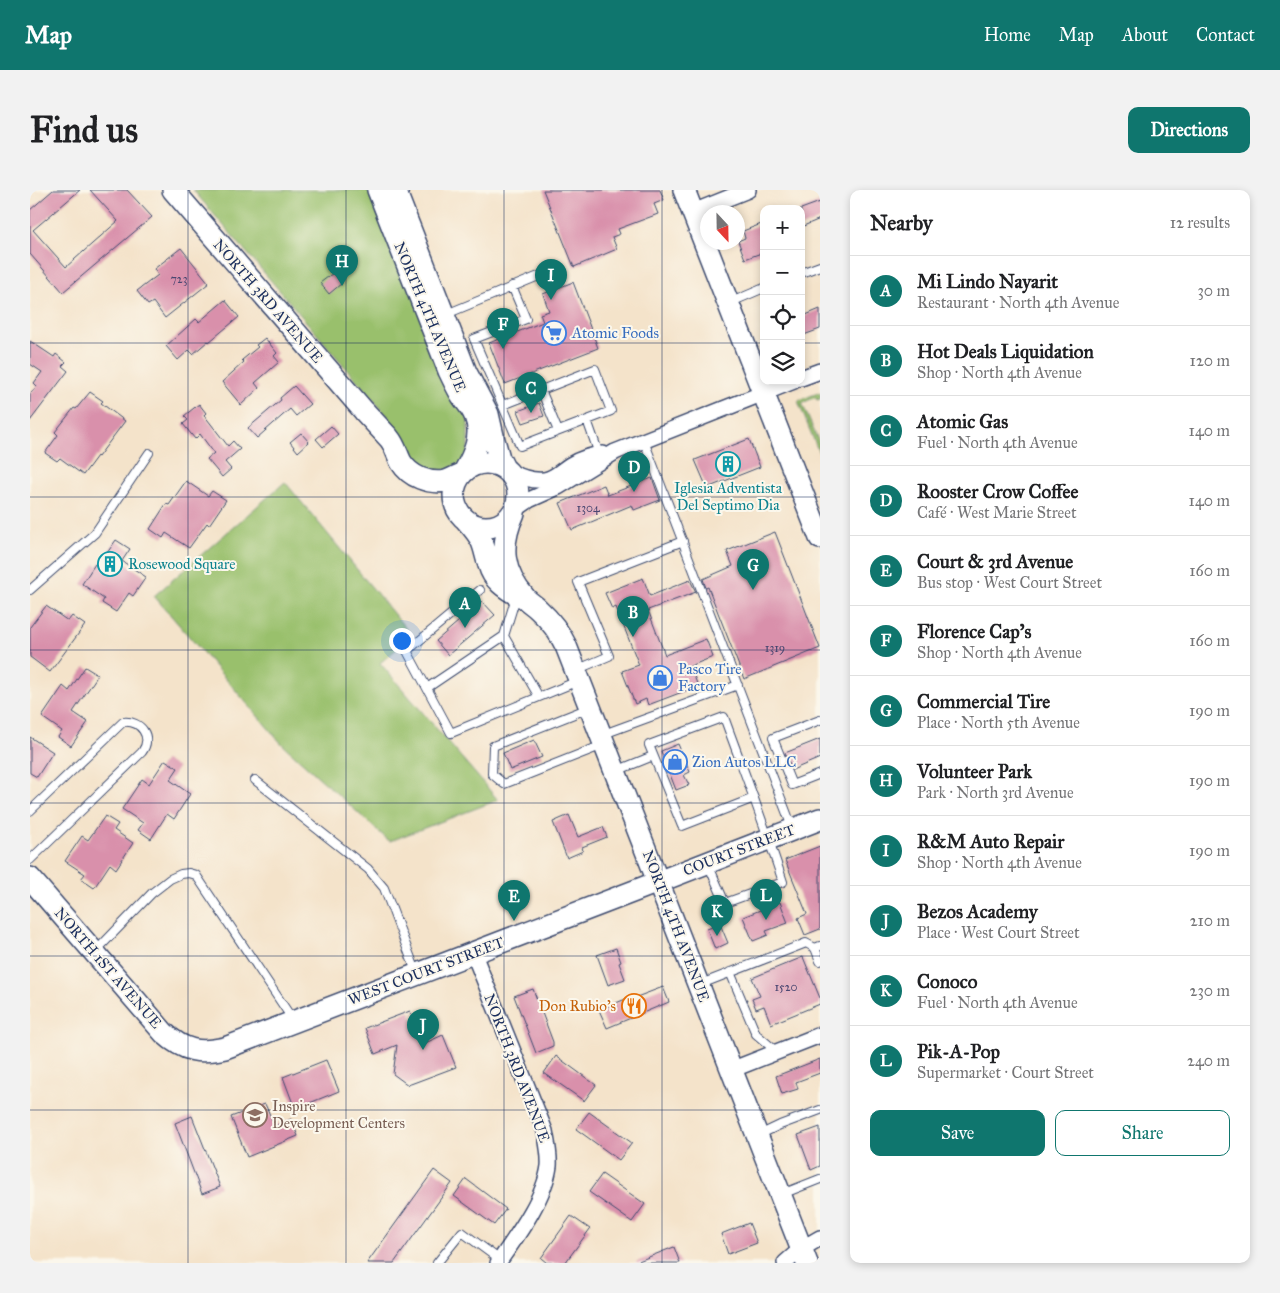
<!DOCTYPE html>
<meta charset="utf-8">
<style>
body{margin:0;font-family:"IM FELL Great Primer",serif;background:#f2f2f2;color:#202124}
.controls{position:absolute;right:15px;top:15px;display:grid;overflow:hidden;border-radius:10px;box-shadow:0 2px 8px #0003}
.controls button{width:45px;height:45px;display:grid;place-items:center;padding:0;border:0;border-bottom:1px solid #e0e0e0;background:#fff;color:#202124;font:25px sans-serif}
.compass{position:absolute;left:670px;top:15px;width:45px;height:45px;border-radius:50%;background:#fff;box-shadow:0 2px 8px #0003;rotate:158deg}
.you{position:absolute;left:371px;top:450px;width:18px;height:18px;margin:-12px;border:4px solid #fff;border-radius:50%;background:#1a73e8;box-shadow:0 0 0 8px #1a73e833}
.badge{display:grid;place-items:center;width:32px;height:32px;border-radius:50%;background:#0f766e;color:#fff;font-size:16px;font-weight:700}
.pin{position:absolute;translate:-50% -41px;filter:drop-shadow(0 1px 2px #0008)}
.pin::after{content:'';position:absolute;top:26px;width:18px;height:15px;background:inherit;clip-path:polygon(0 0,100% 0,50% 100%)}
.list{margin:0;padding:0;list-style:none}
h2{display:flex;justify-content:space-between;align-items:center;height:65px;margin:0;padding:0 20px;font-size:21px}
h2 small{font-size:16px;font-weight:400;color:#757577}
.list li{display:grid;grid-template-columns:32px 1fr auto;gap:15px;align-items:center;box-sizing:border-box;height:70px;padding:0 20px;border-top:1px solid #e0e0e0}
.list b{display:block;font-size:19px;white-space:nowrap}
.list p{margin:0;font-size:16px;white-space:nowrap;color:#757577}
.list em{font-size:16px;font-style:normal;color:#757577}
.actions{display:flex;gap:10px;padding:15px 20px}
.actions a{flex:1;padding:11px 0;border:1px solid #0f766e;border-radius:10px;text-align:center;font-size:18px;color:#0f766e}
.actions .main{background:#0f766e;color:#fff}
.icon{flex:none;width:28px;height:28px;fill:none;stroke:currentColor;stroke-width:2;stroke-linecap:round;stroke-linejoin:round}
.map{position:relative;flex:none;width:790px;height:1073px;overflow:hidden;border-radius:10px}
header{display:flex;align-items:center;gap:30px;box-sizing:border-box;height:70px;padding:0 25px;background:#0f766e;color:#fff}
header strong{font-size:24px}
nav{display:flex;gap:28px;margin-inline-start:auto;font-size:18px}
.intro{display:flex;align-items:center;justify-content:space-between;box-sizing:border-box;height:120px;padding:0 30px}
h1{margin:0;font-size:35px}
.button{padding:12px 22px;border-radius:10px;background:#0f766e;color:#fff;font-size:18px;font-weight:700}
main{display:flex;gap:30px;padding:0 30px}
aside{flex:1;background:#fff;border-radius:10px;box-shadow:0 2px 8px #0003}
.map>svg:first-child{display:block}
</style>
<header>
<strong>Map</strong>
<nav><a>Home</a><a>Map</a><a>About</a><a>Contact</a></nav>
</header>
<div class="intro"><h1>Find us</h1><a class="button">Directions</a></div>
<main>
<div class="map">
<svg width="790" height="1073" viewBox="0 0 790 1073">
<rect width="100%" height="100%" fill="#fbf7ec"/>
<filter id="ink" filterUnits="userSpaceOnUse"><feTurbulence type="fractalNoise" baseFrequency=".02" numOctaves="2"/><feDisplacementMap in="SourceGraphic" scale="10" xChannelSelector="R" yChannelSelector="G"/><feConvolveMatrix kernelMatrix="1 2 1 2 8 2 1 2 1" color-interpolation-filters="sRGB"/></filter>
<filter id="wash" filterUnits="userSpaceOnUse"><feTurbulence type="fractalNoise" baseFrequency=".0096" numOctaves="4" result="noise"/><feDisplacementMap in="SourceGraphic" scale="20" xChannelSelector="R" yChannelSelector="G"/><feGaussianBlur stdDeviation="1.12" result="paint"/><feColorMatrix in="noise" values="0 0 0 0 0 0 0 0 0 0 0 0 0 0 0 0 0 1.4 0 .05"/><feComposite in="paint" operator="in"/></filter>
<g filter="url(#wash)">
<rect width="100%" height="100%" fill="#f4e3ca"/>
<path fill="#99c06c" stroke="#5a7865" d="M 163,0 L 342,0 L 438,223 L 438,267 L 415,285 L 385,280 L 362,239 L 358,227 Z
M 790,202 L 790,209 L 787,210 L 786,207 L 772,213 L 790,255 L 790,265 L 768,211 Z
M 255,292 L 382,446 L 350,473 L 468,610 L 360,651 L 358,650 L 252,554 L 124,406 Z"/>
<g id="blocks">
<path fill="#d990ab" d="M 23,0 L 50,0 L 3,40 L 36,77 L 88,31 L 60,0 L 97,0 L 122,27 L 33,102 L 0,64 L 0,20 Z
M 513,0 L 630,0 L 634,10 L 624,14 L 628,24 L 588,39 L 590,44 L 582,47 L 587,59 L 544,77 Z
M 790,12 L 790,29 L 771,37 L 771,19 Z
M 734,33 L 734,62 L 715,69 L 708,51 L 715,48 L 713,41 Z
M 151,58 L 179,93 L 135,128 L 123,112 L 118,115 L 107,101 L 128,85 L 124,79 Z
M 303,83 L 312,93 L 299,104 L 290,93 Z
M 543,92 L 568,158 L 475,194 L 459,153 L 513,132 L 510,124 L 519,121 L 513,104 Z
M 195,110 L 209,127 L 179,152 L 178,151 L 163,164 L 159,160 L 148,170 L 136,156 L 166,129 L 169,132 Z
M 790,119 L 790,139 L 771,146 L 771,127 Z
M 235,148 L 247,163 L 244,166 L 249,172 L 225,193 L 229,198 L 211,215 L 192,192 L 214,172 L 212,170 L 228,157 L 226,155 Z
M 0,151 L 24,167 L 26,164 L 36,172 L 32,176 L 38,181 L 0,231 L 0,204 L 7,196 L 4,193 L 12,182 L 0,174 Z
M 264,196 L 280,214 L 266,226 L 260,219 L 227,248 L 218,238 L 251,210 L 250,208 Z
M 60,202 L 73,211 L 71,213 L 95,231 L 68,267 L 67,266 L 53,285 L 30,268 L 27,271 L 15,263 L 28,245 L 25,242 L 44,218 L 46,219 Z
M 509,213 L 514,226 L 493,233 L 488,221 Z
M 169,214 L 176,223 L 174,225 L 198,256 L 203,251 L 210,259 L 195,272 L 201,279 L 192,287 L 177,269 L 184,263 L 170,244 L 165,249 L 153,234 L 158,230 L 154,226 Z
M 301,236 L 308,244 L 293,257 L 286,249 Z
M 271,243 L 279,252 L 268,262 L 260,252 Z
M 719,249 L 730,277 L 677,298 L 665,270 Z
M 622,288 L 630,310 L 604,320 L 602,315 L 542,340 L 530,313 L 574,295 L 578,305 Z
M 156,291 L 178,306 L 182,301 L 196,310 L 179,335 L 177,333 L 159,358 L 136,343 L 133,348 L 120,339 L 136,314 L 139,315 Z
M 745,342 L 790,458 L 714,489 L 678,397 L 676,398 L 673,389 L 703,376 L 697,361 Z
M 86,350 L 100,359 L 92,371 L 116,387 L 103,406 L 99,403 L 86,422 L 72,413 L 74,409 L 52,394 L 65,374 L 68,376 Z
M 613,388 L 620,406 L 660,390 L 666,402 L 618,420 L 635,465 L 676,449 L 683,467 L 660,476 L 668,496 L 618,515 L 616,509 L 605,514 L 592,481 L 609,475 L 586,417 L 582,419 L 575,403 Z
M 452,411 L 465,425 L 418,465 L 406,451 Z
M 16,416 L 38,431 L 42,426 L 55,435 L 20,482 L 0,467 L 0,437 Z
M 55,477 L 68,485 L 43,522 L 58,532 L 41,556 L 28,547 L 32,541 L 12,527 L 33,496 L 39,501 Z
M 0,547 L 23,562 L 7,587 L 0,583 Z
M 790,549 L 790,568 L 762,580 L 755,563 Z
M 504,550 L 512,567 L 480,580 L 473,563 Z
M 648,554 L 660,582 L 654,585 L 659,595 L 646,600 L 631,561 Z
M 135,570 L 148,578 L 140,590 L 160,604 L 144,629 L 137,624 L 121,649 L 108,640 L 113,633 L 92,619 L 112,589 L 119,594 Z
M 539,625 L 548,647 L 573,637 L 577,647 L 552,657 L 553,661 L 537,668 L 523,632 Z
M 75,626 L 88,634 L 84,640 L 103,653 L 86,679 L 80,674 L 64,698 L 51,689 L 55,684 L 35,671 L 52,646 L 58,650 Z
M 790,656 L 790,739 L 775,745 L 768,728 L 777,724 L 755,670 Z
M 750,712 L 758,733 L 736,741 L 738,745 L 723,751 L 713,727 Z
M 690,734 L 698,753 L 685,759 L 677,739 Z
M 586,758 L 591,772 L 589,773 L 595,789 L 578,795 L 567,765 Z
M 773,767 L 790,808 L 790,814 L 741,834 L 734,816 L 726,819 L 722,809 L 730,806 L 722,788 Z
M 633,797 L 639,812 L 577,838 L 569,820 L 603,806 L 604,808 Z
M 503,799 L 523,852 L 523,856 L 506,863 L 484,806 Z
M 380,821 L 393,854 L 413,845 L 426,877 L 378,895 L 363,884 L 367,855 L 345,864 L 335,838 Z
M 526,866 L 566,895 L 554,911 L 514,883 Z
M 790,869 L 790,883 L 766,892 L 768,899 L 752,904 L 746,886 Z
M 296,870 L 309,901 L 265,919 L 253,887 Z
M 235,914 L 245,936 L 261,929 L 268,946 L 217,967 L 201,927 Z
M 559,922 L 602,953 L 589,970 L 546,939 Z
M 162,926 L 190,997 L 172,1004 L 145,933 Z
M 790,937 L 790,976 L 781,980 L 768,945 Z
M 404,980 L 422,993 L 385,1044 L 364,1073 L 337,1073 Z
M 572,984 L 615,1014 L 602,1032 L 559,1002 Z
M 436,989 L 476,1019 L 464,1035 L 424,1006 Z
M 541,1026 L 560,1039 L 535,1073 L 517,1073 L 511,1068 Z
M 719,1033 L 727,1053 L 698,1064 L 691,1044 Z
M 644,1057 L 650,1073 L 606,1073 L 606,1072 Z"/>
</g>
</g>
<g filter="url(#ink)">
<use href="#blocks" fill-opacity="0" stroke="#3c4a6e" stroke-width="1"/>
<g fill="none" stroke-linecap="round" stroke-linejoin="round">
<defs>
<path id="lane" d="M 771,83 L 790,76
M 699,113 L 734,98
M 414,125 L 528,78
M 511,200 L 528,241
M 473,215 L 565,179 L 581,221 L 490,256 L 444,149 L 496,129 L 482,96
M 557,230 L 569,264
M 614,251 L 762,637
M 0,400 L 65,343 L 119,263
M 450,400 L 377,461 L 421,543 L 548,491
M 474,446 L 486,407
M 546,480 L 579,466 L 548,392 L 653,351
M 397,498 L 474,446 L 509,507
M 559,518 L 463,556 L 462,584 L 474,594 L 573,555
M 790,530 L 743,548 L 762,595 L 790,584
M 571,545 L 708,495
M 586,581 L 623,566
M 225,590 L 338,679 L 354,698 L 387,784
M 0,621 L 93,532 C 111,530 123,547 112,562 L 0,670
M 678,674 L 695,713 L 753,692 C 735,636 714,582 694,527 L 619,555 L 652,636 L 724,608
M 790,756 L 785,758 L 790,771
M 65,762 L 122,703 L 140,689 L 151,684 L 159,683 L 166,685 L 263,830
M 700,782 L 726,844 L 747,862
M 671,794 L 776,753 L 785,758
M 729,945 L 750,935 L 790,920
M 752,1004 L 790,989
M 407,1073 L 432,1042 L 470,1070"/>
<path id="street" d="M 663,22 L 718,0
M 771,188 L 790,181
M 480,282 C 490,287 502,291 514,290 C 524,289 532,280 540,275 C 550,269 562,265 573,264
M 486,319 L 499,310 L 528,297 L 585,262 L 764,191
M 443,762 L 515,941 C 517,952 520,965 519,976 C 515,1008 486,1047 468,1073
M 701,880 L 790,845
M 755,1073 L 771,1059 L 790,1048"/>
<path id="secondary" d="M 143,0 L 334,221 L 359,248 C 365,255 367,264 371,272 C 380,287 399,294 416,291 C 421,289 425,287 430,285
M 348,0 L 419,181 C 423,189 427,198 432,206 C 436,212 442,218 445,226 C 453,245 444,265 434,282
M 365,0 L 436,182 L 458,224 L 464,250 L 469,268 L 474,278
M 654,0 L 790,348
M424 305a32 32 0 1 1 64 0a32 32 0 1 1-64 0Z
M 484,323 C 469,356 472,382 496,409 C 500,413 504,415 508,419 C 520,430 529,441 536,456 L 777,1073
M 435,329 C 441,336 448,343 452,352 C 455,359 456,367 459,375 C 463,390 475,398 489,406
M 0,688 L 134,843 C 154,861 169,864 195,858 L 602,702 L 790,629"/>
</defs>
<use href="#lane" stroke="#3c4a6e" stroke-width="10"/>
<use href="#street" stroke="#3c4a6e" stroke-width="18"/>
<use href="#secondary" stroke="#3c4a6e" stroke-width="24"/>
<use href="#lane" stroke="#fff" stroke-width="8"/>
<use href="#street" stroke="#fff" stroke-width="15"/>
<use href="#secondary" stroke="#fff" stroke-width="21"/>
</g>
</g>
<path fill="none" stroke="#1b2f5e" stroke-width="1" stroke-opacity="0.55" d="M 158,0 L 158,1073M 316,0 L 316,1073M 474,0 L 474,1073M 632,0 L 632,1073M 0,153 L 734,153M 771,153 L 790,153M 0,307 L 790,307M 0,460 L 790,460M 0,613 L 790,613M 0,766 L 790,766M 0,920 L 790,920"/>
<defs>
<symbol id="supermarket-ring" viewBox="-11 -11 22 22"><circle r="9.5" fill="#fbf7ec" stroke="#3f7fe0" stroke-width="1.5"/><path d="M-6-5.5h2.5l.6 2H6L4.5 2H-2.5L-4.4-4H-6ZM-1.5 3.2a1.3 1.3 0 1 0 .1 0ZM3 3.2a1.3 1.3 0 1 0 .1 0Z" fill="#3f7fe0"/></symbol>
<symbol id="building-ring" viewBox="-11 -11 22 22"><circle r="9.5" fill="#fbf7ec" stroke="#0f9aa8" stroke-width="1.5"/><path d="M-4-6H4V6H1V3H-1V6H-4ZM-2.5-4.3h1.7v1.8h-1.7ZM.8-4.3h1.7v1.8H.8ZM-2.5-1h1.7V.8h-1.7ZM.8-1h1.7V.8H.8Z" fill="#0f9aa8"/></symbol>
<symbol id="shop-ring" viewBox="-11 -11 22 22"><circle r="9.5" fill="#fbf7ec" stroke="#3f7fe0" stroke-width="1.5"/><path d="M-5-2.5h2.3a2.7 3.5 0 0 1 5.4 0H5L5.5 6h-11ZM-1.5-2.5h3a1.5 2.3 0 0 0-3 0Z" fill="#3f7fe0"/></symbol>
<symbol id="restaurant-ring" viewBox="-11 -11 22 22"><circle r="9.5" fill="#fbf7ec" stroke="#e8710a" stroke-width="1.5"/><path d="M-5-6h1v4h1v-4h1v4h1v-4h1v5L-1.5 .5V6h-2V.5L-5-1ZM5-6V6H3V1.5H1.5Q1.5-4 5-6Z" fill="#e8710a"/></symbol>
<symbol id="school-ring" viewBox="-11 -11 22 22"><circle r="9.5" fill="#fbf7ec" stroke="#8d6e63" stroke-width="1.5"/><path d="M0-5L7-2L0 1L-7-2ZM-4 1L0 2.5L4 1V4Q0 6-4 4Z" fill="#8d6e63"/></symbol>
</defs>
<g fill-rule="evenodd">
<use href="#supermarket-ring" x="510" y="129" width="28" height="28"/>
<use href="#building-ring" x="684" y="260" width="28" height="28"/>
<use href="#building-ring" x="66" y="360" width="28" height="28"/>
<use href="#shop-ring" x="616" y="474" width="28" height="28"/>
<use href="#shop-ring" x="631" y="558" width="28" height="28"/>
<use href="#restaurant-ring" x="590" y="802" width="28" height="28"/>
<use href="#school-ring" x="211" y="911" width="28" height="28"/>
</g>
<g text-anchor="middle" stroke-width="4" stroke-linejoin="round" paint-order="stroke">
<g font-size="12" fill="#4a4771">
<text x="149" y="93">723</text>
<text x="558" y="322">1304</text>
<text x="745" y="462">1319</text>
<text x="756" y="801">1520</text>
</g>
<g font-size="15" fill="#1b2f5e" stroke="#fbf7ec">
<text transform="translate(238 111) rotate(49)" y="5">NORTH 3RD AVENUE</text>
<text transform="translate(400 127) rotate(67)" y="5">NORTH 4TH AVENUE</text>
<text transform="translate(709 660) rotate(-21)" y="5">COURT STREET</text>
<text transform="translate(646 736) rotate(69)" y="5">NORTH 4TH AVENUE</text>
<text transform="translate(78 778) rotate(49)" y="5">NORTH 1ST AVENUE</text>
<text transform="translate(396 781) rotate(-21)" y="5">WEST COURT STREET</text>
<text transform="translate(487 878) rotate(69)" y="5">NORTH 3RD AVENUE</text>
</g>
<g font-size="15" fill="#366cbe" stroke="#fbf7ec" text-anchor="start">
<text x="542" y="148">Atomic Foods</text>
<text x="648" y="484">Pasco Tire<tspan x="648" dy="17">Factory</tspan></text>
<text x="662" y="577">Zion Autos LLC</text>
</g>
<g font-size="15" fill="#0d838f" stroke="#fbf7ec">
<text x="698" y="303">Iglesia Adventista<tspan x="698" dy="17">Del Septimo Dia</tspan></text>
<text x="98" y="379" text-anchor="start">Rosewood Square</text>
</g>
<g font-size="15" fill="#c56008" stroke="#fbf7ec" text-anchor="end">
<text x="586" y="821">Don Rubio's</text>
</g>
<g font-size="15" fill="#785e54" stroke="#fbf7ec" text-anchor="start">
<text x="242" y="921">Inspire<tspan x="242" dy="17">Development Centers</tspan></text>
</g>
</g>
</svg>
<div class="controls">
<button>+</button>
<button>−</button>
<button><svg class="icon" aria-label="locate" viewBox="0 0 24 24"><circle cx="12" cy="12" r="6"/><path d="M12 2v4M12 18v4M2 12h4M18 12h4"/></svg></button>
<button><svg class="icon" aria-label="layers" viewBox="0 0 24 24"><path d="M12 4l9 5-9 5-9-5zM3 14l9 5 9-5"/></svg></button>
</div>
<svg class="compass" viewBox="-18 -18 36 36"><path d="M0-13l5 13h-10z" fill="#e53935"/><path d="M0 13l5-13h-10z" fill="#757577"/></svg>
<div class="you"></div>
<div class="pin badge" style="left:435px;top:438px">A</div>
<div class="pin badge" style="left:603px;top:447px">B</div>
<div class="pin badge" style="left:501px;top:223px">C</div>
<div class="pin badge" style="left:604px;top:302px">D</div>
<div class="pin badge" style="left:484px;top:731px">E</div>
<div class="pin badge" style="left:473px;top:159px">F</div>
<div class="pin badge" style="left:723px;top:400px">G</div>
<div class="pin badge" style="left:312px;top:96px">H</div>
<div class="pin badge" style="left:521px;top:110px">I</div>
<div class="pin badge" style="left:393px;top:860px">J</div>
<div class="pin badge" style="left:687px;top:746px">K</div>
<div class="pin badge" style="left:736px;top:730px">L</div>
</div>
<aside>
<h2>Nearby<small>12 results</small></h2>
<ul class="list">
<li><span class="badge">A</span><div><b>Mi Lindo Nayarit</b><p>Restaurant · North 4th Avenue</p></div><em>30 m</em></li>
<li><span class="badge">B</span><div><b>Hot Deals Liquidation</b><p>Shop · North 4th Avenue</p></div><em>120 m</em></li>
<li><span class="badge">C</span><div><b>Atomic Gas</b><p>Fuel · North 4th Avenue</p></div><em>140 m</em></li>
<li><span class="badge">D</span><div><b>Rooster Crow Coffee</b><p>Café · West Marie Street</p></div><em>140 m</em></li>
<li><span class="badge">E</span><div><b>Court &amp; 3rd Avenue</b><p>Bus stop · West Court Street</p></div><em>160 m</em></li>
<li><span class="badge">F</span><div><b>Florence Cap's</b><p>Shop · North 4th Avenue</p></div><em>160 m</em></li>
<li><span class="badge">G</span><div><b>Commercial Tire</b><p>Place · North 5th Avenue</p></div><em>190 m</em></li>
<li><span class="badge">H</span><div><b>Volunteer Park</b><p>Park · North 3rd Avenue</p></div><em>190 m</em></li>
<li><span class="badge">I</span><div><b>R&amp;M Auto Repair</b><p>Shop · North 4th Avenue</p></div><em>190 m</em></li>
<li><span class="badge">J</span><div><b>Bezos Academy</b><p>Place · West Court Street</p></div><em>210 m</em></li>
<li><span class="badge">K</span><div><b>Conoco</b><p>Fuel · North 4th Avenue</p></div><em>230 m</em></li>
<li><span class="badge">L</span><div><b>Pik-A-Pop</b><p>Supermarket · Court Street</p></div><em>240 m</em></li>
</ul>
<div class="actions"><a class="main">Save</a><a>Share</a></div>
</aside>
</main>
